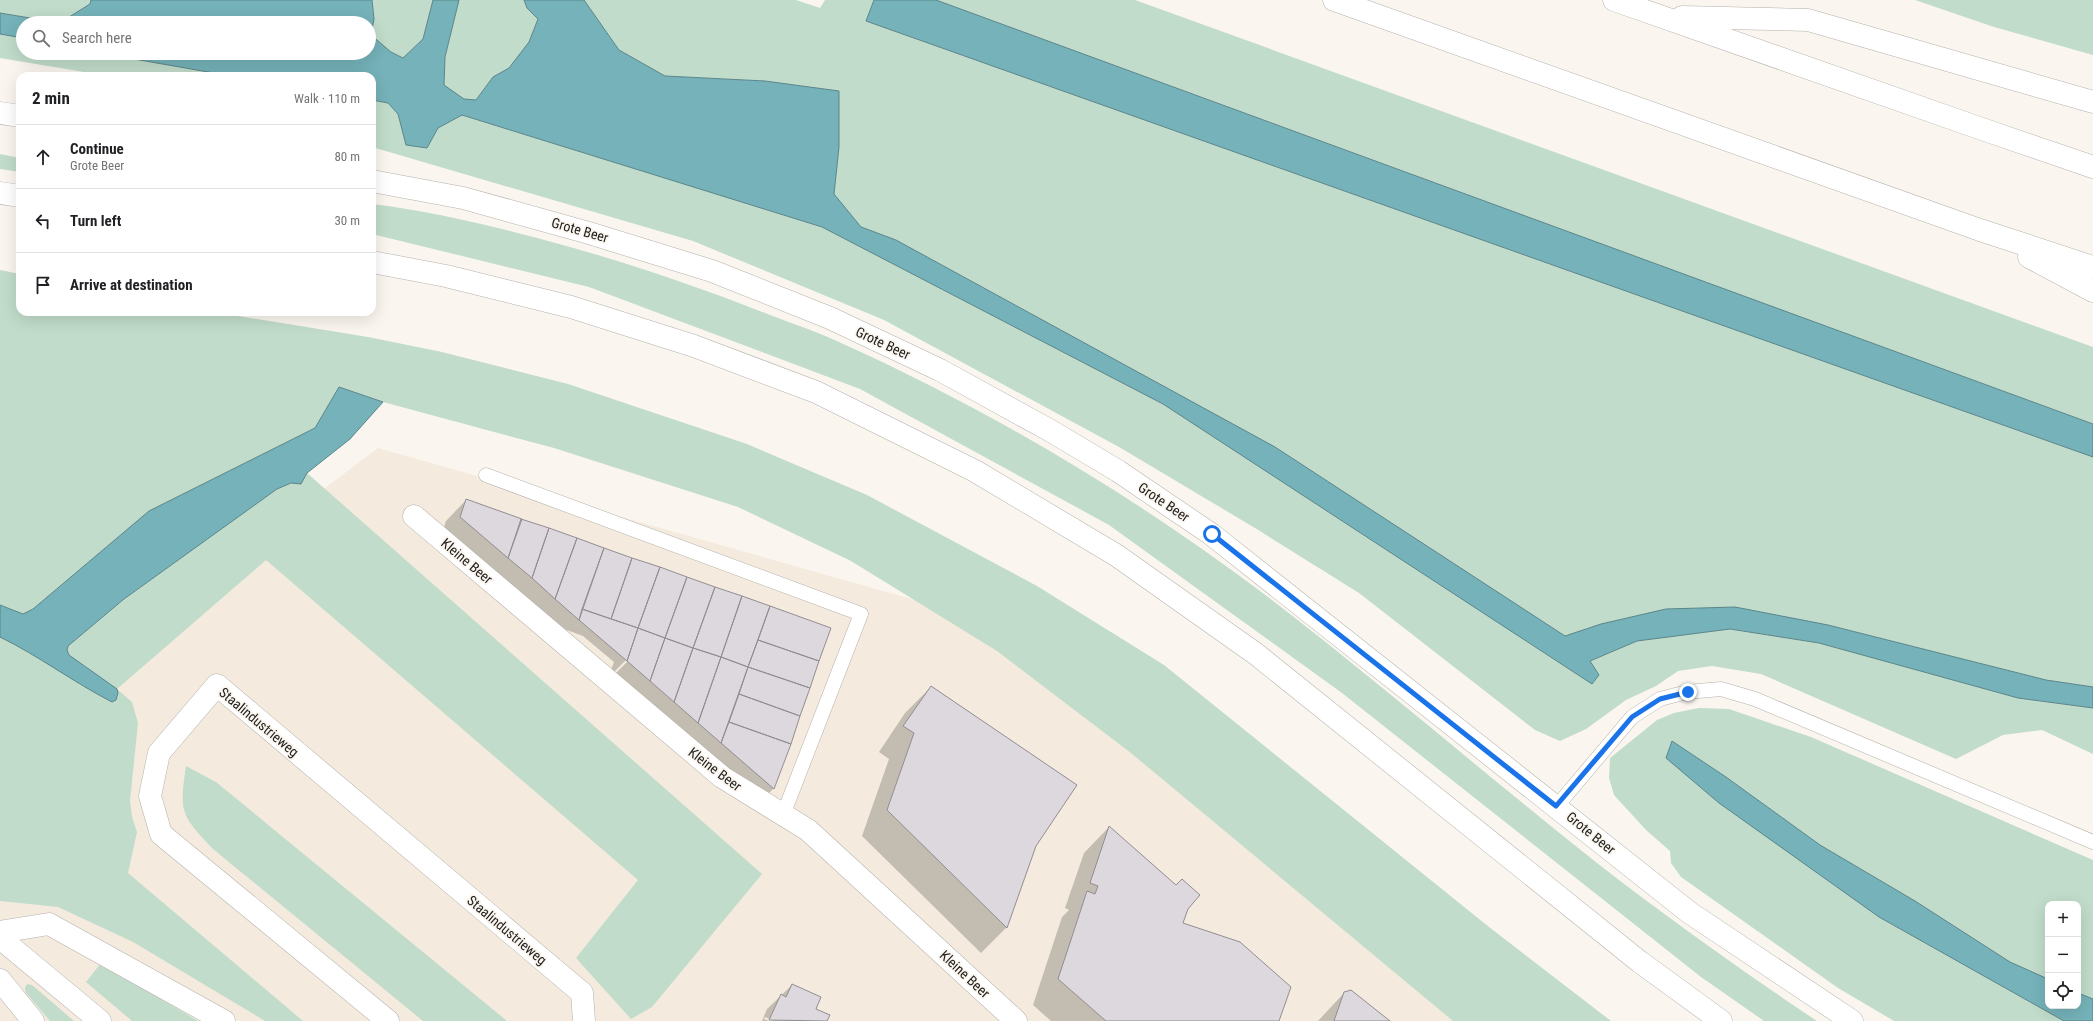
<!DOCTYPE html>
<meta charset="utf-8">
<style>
body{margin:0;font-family:"Roboto Condensed",sans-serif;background:#f6f6f6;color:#202124}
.controls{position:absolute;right:12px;bottom:12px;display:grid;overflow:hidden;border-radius:8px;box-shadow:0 4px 16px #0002}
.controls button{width:36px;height:36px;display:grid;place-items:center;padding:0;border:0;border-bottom:1px solid #e0e0e0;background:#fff;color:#202124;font:20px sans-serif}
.stop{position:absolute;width:12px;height:12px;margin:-9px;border:3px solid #1a73e8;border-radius:50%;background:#fff}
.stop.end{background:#1a73e8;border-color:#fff;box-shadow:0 1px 4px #0008}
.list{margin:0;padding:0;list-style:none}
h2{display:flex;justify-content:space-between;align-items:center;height:52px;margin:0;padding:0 16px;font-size:17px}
h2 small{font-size:13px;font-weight:400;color:#757577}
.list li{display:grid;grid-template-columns:26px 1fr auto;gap:12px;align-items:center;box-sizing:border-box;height:64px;padding:0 16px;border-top:1px solid #e0e0e0}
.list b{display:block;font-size:15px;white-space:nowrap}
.list p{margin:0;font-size:13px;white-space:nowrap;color:#757577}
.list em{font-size:13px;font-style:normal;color:#757577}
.icon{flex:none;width:22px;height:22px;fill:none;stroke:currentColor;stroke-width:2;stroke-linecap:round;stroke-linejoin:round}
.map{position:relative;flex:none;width:2093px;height:1021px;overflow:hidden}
.search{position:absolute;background:#fff;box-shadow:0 4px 16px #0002;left:16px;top:16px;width:360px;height:44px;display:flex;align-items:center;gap:10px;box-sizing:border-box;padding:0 14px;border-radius:22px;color:#757577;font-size:15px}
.panel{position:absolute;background:#fff;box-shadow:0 4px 16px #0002;left:16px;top:72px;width:360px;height:244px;border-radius:12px}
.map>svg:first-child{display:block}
</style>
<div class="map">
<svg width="2093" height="1021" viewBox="0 0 2093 1021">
<rect width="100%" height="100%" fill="#faf6ef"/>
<path fill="#f4ebde" d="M 378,448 L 975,617 L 1520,1021 L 0,1021 L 0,734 Z"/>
<path fill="#c1dcca" d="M 0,0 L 91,0 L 90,4 L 66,19 L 30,18 L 0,13 Z
M 372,0 L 433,0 L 423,39 L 403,58 L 391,52 L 371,35 L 374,19 Z
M 459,0 L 524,0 L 527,8 L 538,19 L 529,42 L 509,68 L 493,77 L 476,100 L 464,99 L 444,85 L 445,57 Z
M 584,0 L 796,0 L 820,8 L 825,0 L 874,0 L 866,21 L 2093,457 L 2093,687 L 2046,680 L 1828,625 L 1601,624 L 1565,636 L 1275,447 L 896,240 L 861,228 L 834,194 L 839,147 L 838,91 L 765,81 L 665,76 L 619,50 Z
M 936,0 L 1135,0 L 2093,347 L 2093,424 Z
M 1915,0 L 2093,0 L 2093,55 L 1994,27 Z
M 0,34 L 23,38 L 23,53 L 100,53 L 231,76 L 108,76 L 0,58 Z
M 372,100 L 388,103 L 398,114 L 406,145 L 427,148 L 437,128 L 462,115 L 822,227 L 1163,404 L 1592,684 L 1598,675 L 1590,661 L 1637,641 L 1730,629 L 1819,643 L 2018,698 L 2093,708 L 2093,754 L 2042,730 L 2003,735 L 1956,759 L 1761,674 L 1712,666 L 1678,671 L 1656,686 L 1626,700 L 1586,729 L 1560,741 L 1535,730 L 1359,593 L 1255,528 L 1119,447 L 884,320 L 693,241 L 372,147 Z
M 0,154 L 20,158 L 20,172 L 0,169 Z
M 372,204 C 439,212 504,229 570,247 C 638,266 704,289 770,315 C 794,324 818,332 841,343 C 992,411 1136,497 1268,597 C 1380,683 1487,776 1597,863 C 1668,918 1742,971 1817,1021 L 1764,1021 L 1701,977 L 1342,693 L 1109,525 L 860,389 L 589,287 L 372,234 Z
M 0,270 L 20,274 L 20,312 L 213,312 L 368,337 L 442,352 L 568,384 L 747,444 L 867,495 L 1037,586 L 1164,665 L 1489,927 L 1611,1021 L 1453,1021 L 1131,753 L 997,651 L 851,561 L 738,507 L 554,448 L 383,402 L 339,387 L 315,428 L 149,511 L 33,609 L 23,614 L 0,605 Z
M 307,473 L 762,874 L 652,1007 L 631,1019 L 576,958 L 638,880 L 266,560 L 117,689 L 132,702 L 138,723 L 130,801 L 132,817 L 137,832 L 128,873 L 303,1021 L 265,1021 L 133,942 L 58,907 L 0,901 L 0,637 L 117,689 L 69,655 L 67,650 L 68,646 L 124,599 L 277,489 L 291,483 L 301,484 Z
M 1699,708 L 1729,709 L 1811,737 L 2093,860 L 2093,999 L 2078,993 L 2078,904 L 2048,904 L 2048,979 L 2010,962 L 1915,901 L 1820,845 L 1726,777 L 1672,741 L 1879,917 L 2064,1021 L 1894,1021 L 1838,988 L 1681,877 L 1671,863 L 1670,851 L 1646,830 L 1614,795 L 1609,778 L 1610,758 L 1657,720 L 1674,713 Z
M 186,766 L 216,782 L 507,1021 L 423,1021 L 213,849 C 181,815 179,813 186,766 Z
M 101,963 L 198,1021 L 132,1021 L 86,982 Z
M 27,984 L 32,985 L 74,1021 L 50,1021 L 26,993 L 25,988 Z"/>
<path fill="#75b2b9" stroke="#5b858a" d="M 91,0 L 372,0 L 374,19 L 371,35 L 391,52 L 403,58 L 423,39 L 433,0 L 459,0 L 445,57 L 444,85 L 464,99 L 476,100 L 493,77 L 509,68 L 529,42 L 538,19 L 527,8 L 524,0 L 584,0 L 619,50 L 665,76 L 765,81 L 839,91 L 839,147 L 834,194 L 861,227 L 896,240 L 1275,447 L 1565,636 L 1601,624 L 1666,609 L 1735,607 L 1828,625 L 2046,680 L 2093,687 L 2093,708 L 2018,698 L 1819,643 L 1730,629 L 1637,641 L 1590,661 L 1599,675 L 1592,684 L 1163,404 L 822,227 L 462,115 L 438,128 L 427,148 L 406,145 L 398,114 L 388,103 L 372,100 L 372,76 L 231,76 L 100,53 L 369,53 L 369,23 L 23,23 L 23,38 L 0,34 L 0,13 L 30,18 L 66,19 L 90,4 Z
M 874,0 L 936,0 L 2093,424 L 2093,457 L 866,21 Z
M 339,387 L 383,402 L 350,439 L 307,473 L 301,484 L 291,483 L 277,489 L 124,599 L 68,646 L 67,650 L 69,655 L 117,689 L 118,693 L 116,700 L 112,702 C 73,682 39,656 0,637 L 0,605 L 23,614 L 33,609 L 149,511 L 315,428 Z
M 1672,741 L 1726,777 L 1820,845 L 1915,901 L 2010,962 L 2048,979 L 2048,1006 L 2078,1006 L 2078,993 L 2093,999 L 2093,1021 L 2064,1021 L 1879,917 L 1719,803 L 1666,758 Z"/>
<path fill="#0003" d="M 466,500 L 830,629 L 774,788 L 754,808 L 607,682 L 629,660 L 626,660 L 608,678 L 614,662 L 583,636 L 567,630 L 558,639 L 441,537 L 446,521 Z
M 931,687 L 1035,846 L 1006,928 L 981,953 L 862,836 L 889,759 L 879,752 L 905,713 Z
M 1109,827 L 1187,908 L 1182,924 L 1278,1021 L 1051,1021 L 1033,1005 L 1062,917 L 1069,910 L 1065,908 L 1084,853 Z
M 792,985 L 814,1009 L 828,1016 L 826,1021 L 774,1021 L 765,1017 L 764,1019 L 769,1021 L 762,1021 L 767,1009 Z
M 1344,993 L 1388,1021 L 1318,1021 Z"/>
<path fill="#ddd8de" stroke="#928d93" d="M 466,499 L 522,519 L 508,558 L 460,517 Z
M 521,519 L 549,528 L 532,578 L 508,558 Z
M 549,528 L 577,538 L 555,599 L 532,578 Z
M 577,538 L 604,548 L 579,620 L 555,599 Z
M 604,548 L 632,558 L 611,619 L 582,609 Z
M 632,558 L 660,567 L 638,628 L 611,619 Z
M 660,567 L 687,577 L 665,638 L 638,628 Z
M 687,577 L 715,587 L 693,648 L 665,638 Z
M 715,587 L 742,596 L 721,657 L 693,648 Z
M 742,596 L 770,606 L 748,667 L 721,657 Z
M 770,606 L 831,628 L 819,661 L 758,640 Z
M 582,609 L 638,628 L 627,661 L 579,620 Z
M 638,628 L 665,638 L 650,681 L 627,661 Z
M 665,638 L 693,648 L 674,702 L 650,681 Z
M 758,640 L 819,661 L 810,688 L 748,667 Z
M 693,648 L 721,657 L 698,723 L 674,702 Z
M 721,657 L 748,667 L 721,743 L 698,723 Z
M 748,667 L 810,688 L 800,716 L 739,694 Z
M 931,686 L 1077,785 L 1036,846 L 1007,928 L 887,810 L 914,733 L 903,726 Z
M 739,694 L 800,716 L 791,744 L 729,722 Z
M 729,722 L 791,744 L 774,789 L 721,743 Z
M 1109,826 L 1176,885 L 1182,879 L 1200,895 L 1188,909 L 1183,923 L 1240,942 L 1291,987 L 1279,1021 L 1106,1021 L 1058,979 L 1087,891 L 1095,894 L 1098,886 L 1090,883 Z
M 792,984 L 821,997 L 816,1009 L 830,1015 L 827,1021 L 769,1020 L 781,994 L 786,997 Z
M 1351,990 L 1390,1021 L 1334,1021 L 1344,992 Z"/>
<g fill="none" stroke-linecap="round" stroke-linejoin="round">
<defs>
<path id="service" d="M 486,475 L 861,614 L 783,815
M 1557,806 L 1632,717 L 1660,699 L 1687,692 L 1721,689 L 1755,699 L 2093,842"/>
<path id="minor" d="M 414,516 L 722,777 L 808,830 L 1016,1021
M 0,932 L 49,924 L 224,1021
M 0,938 L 100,1021
M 0,980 L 33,1021
M 388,1021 L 161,834 L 150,796 L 159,753 L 217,685 L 582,993 L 584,1021"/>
<path id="primary" d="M 0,113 L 20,116
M 372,181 L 463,198 L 589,233 L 712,271 L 830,318 L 940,370 L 1051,431 L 1118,471 L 1211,534 L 1690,913 L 1852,1021
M 0,193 L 20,196
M 372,262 L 446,276 L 571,307 L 694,346 L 816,392 L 975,471 L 1116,555 L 1256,654 L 1640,962 L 1721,1021"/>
<path id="motorway" d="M 1334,0 L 1980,230 L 2093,267
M 1614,0 L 1982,129 L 2093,167
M 1682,17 L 1808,20 L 2093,102
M 2029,257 L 2093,291"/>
</defs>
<use href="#service" stroke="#b5b1ab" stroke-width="15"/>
<use href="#minor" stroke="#b5b1ab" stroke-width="23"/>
<use href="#primary" stroke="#b5b1ab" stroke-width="23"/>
<use href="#motorway" stroke="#b5b1ab" stroke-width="23"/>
<use href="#service" stroke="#fff" stroke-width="14"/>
<use href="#minor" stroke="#fff" stroke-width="22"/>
<use href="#primary" stroke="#fff" stroke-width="22"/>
<use href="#motorway" stroke="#fff" stroke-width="22"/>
</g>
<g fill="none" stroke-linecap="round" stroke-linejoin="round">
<path stroke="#1a73e8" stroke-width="5" d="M 1212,534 L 1556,806 L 1632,717 L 1660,699 L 1688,692"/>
</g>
<g text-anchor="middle" stroke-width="3.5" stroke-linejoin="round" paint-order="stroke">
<g font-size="14" fill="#1f1d1b" stroke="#faf6ef">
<text transform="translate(580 230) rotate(16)" y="5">Grote Beer</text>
<text transform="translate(883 343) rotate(25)" y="5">Grote Beer</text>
<text transform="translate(1164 502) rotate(34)" y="5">Grote Beer</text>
<text transform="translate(467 561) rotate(40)" y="5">Kleine Beer</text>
<text transform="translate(259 722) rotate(40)" y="5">Staalindustrieweg</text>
<text transform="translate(715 769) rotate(37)" y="5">Kleine Beer</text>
<text transform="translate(1591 833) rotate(39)" y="5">Grote Beer</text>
<text transform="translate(507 930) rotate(40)" y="5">Staalindustrieweg</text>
<text transform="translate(965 974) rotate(43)" y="5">Kleine Beer</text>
</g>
</g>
</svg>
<div class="controls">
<button>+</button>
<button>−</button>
<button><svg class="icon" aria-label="locate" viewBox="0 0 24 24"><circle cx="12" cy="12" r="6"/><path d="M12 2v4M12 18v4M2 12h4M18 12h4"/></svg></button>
</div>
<div class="stop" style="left:1212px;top:534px"></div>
<div class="stop end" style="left:1688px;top:692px"></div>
<div class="search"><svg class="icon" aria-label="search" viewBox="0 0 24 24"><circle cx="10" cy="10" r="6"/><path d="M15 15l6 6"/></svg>Search here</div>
<section class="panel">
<h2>2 min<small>Walk · 110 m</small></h2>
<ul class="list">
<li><svg class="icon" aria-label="ahead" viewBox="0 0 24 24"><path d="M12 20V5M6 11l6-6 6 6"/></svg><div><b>Continue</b><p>Grote Beer</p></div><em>80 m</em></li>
<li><svg class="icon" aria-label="left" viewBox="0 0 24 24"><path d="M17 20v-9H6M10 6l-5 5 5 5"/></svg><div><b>Turn left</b></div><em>30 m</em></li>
<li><svg class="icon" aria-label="arrive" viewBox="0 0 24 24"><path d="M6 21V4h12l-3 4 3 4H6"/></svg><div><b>Arrive at destination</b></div></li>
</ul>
</section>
</div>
